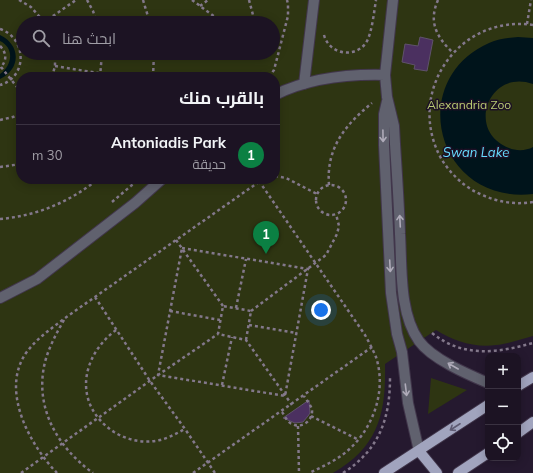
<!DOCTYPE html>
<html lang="ar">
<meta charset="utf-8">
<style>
body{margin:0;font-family:Mulish,Cairo,sans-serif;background:#251c2b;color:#f1f3f6;direction:rtl}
.controls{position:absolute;right:12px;bottom:12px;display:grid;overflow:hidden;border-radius:8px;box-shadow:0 2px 10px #0003}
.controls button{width:36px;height:36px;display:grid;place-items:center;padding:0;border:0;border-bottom:1px solid #3a3241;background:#1c1323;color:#f1f3f6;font:20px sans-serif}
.you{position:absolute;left:321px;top:310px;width:14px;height:14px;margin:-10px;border:3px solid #fff;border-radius:50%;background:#1a73e8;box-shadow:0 0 0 6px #1a73e833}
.badge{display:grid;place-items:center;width:26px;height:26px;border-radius:50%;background:#0b8043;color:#fff;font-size:13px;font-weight:700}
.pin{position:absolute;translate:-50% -33px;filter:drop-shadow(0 1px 2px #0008)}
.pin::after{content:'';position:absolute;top:21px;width:14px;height:12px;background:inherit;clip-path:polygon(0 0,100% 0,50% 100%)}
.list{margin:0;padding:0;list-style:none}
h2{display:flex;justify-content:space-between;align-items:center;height:52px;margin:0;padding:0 16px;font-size:17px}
h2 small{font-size:13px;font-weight:400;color:#a09ea6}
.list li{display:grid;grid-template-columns:26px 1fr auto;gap:12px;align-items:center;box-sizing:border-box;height:60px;padding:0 16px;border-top:1px solid #3a3241}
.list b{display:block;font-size:15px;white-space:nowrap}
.list p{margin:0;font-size:13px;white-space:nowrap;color:#a09ea6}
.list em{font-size:13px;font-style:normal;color:#a09ea6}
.icon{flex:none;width:22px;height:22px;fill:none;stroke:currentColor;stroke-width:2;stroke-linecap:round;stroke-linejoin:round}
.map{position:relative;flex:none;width:533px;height:473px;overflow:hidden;direction:ltr}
.search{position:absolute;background:#1c1323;box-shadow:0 2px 10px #0003;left:16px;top:16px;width:264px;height:44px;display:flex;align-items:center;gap:10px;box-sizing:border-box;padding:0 14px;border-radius:22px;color:#a09ea6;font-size:15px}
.panel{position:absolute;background:#1c1323;box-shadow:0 2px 10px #0003;left:16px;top:72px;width:264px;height:112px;border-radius:16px;direction:rtl}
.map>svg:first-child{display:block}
</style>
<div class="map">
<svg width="533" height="473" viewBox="0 0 533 473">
<rect width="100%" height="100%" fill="#25192f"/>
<path fill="#2e3512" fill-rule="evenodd" d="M 0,0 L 533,0 L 533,336 C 521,339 508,344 496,345 C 475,348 453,341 436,330 L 385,364 C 386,413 379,446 333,473 L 0,473 ZM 23,23 L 273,23 L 273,53 L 23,53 ZM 21,77 L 275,77 L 275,179 L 21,179 Z
M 431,378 L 467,390 L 428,414 Z"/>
<path fill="#00141b" d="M 0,35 C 21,45 21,69 0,79 L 0,74 C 12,66 15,48 0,41 Z
M 518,37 L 533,38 L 533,84 C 489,68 465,131 509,148 C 516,151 526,151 533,147 L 533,194 C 436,205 405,80 489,43 C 498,39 508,38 518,37 Z"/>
<path fill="#4b3060" stroke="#5f526b" d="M 420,37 L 433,40 L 427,71 L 414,69 L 415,65 L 402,62 L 405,44 L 418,46 Z
M 309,400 L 310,413 L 308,416 L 303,422 L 295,423 L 283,418 Z"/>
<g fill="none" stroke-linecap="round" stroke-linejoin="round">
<defs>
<path id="minor" d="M 393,0 L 385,75 L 387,97 L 394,126 L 395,144 C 397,174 399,204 400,234 C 402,267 399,313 419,341 C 432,359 467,374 488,383
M 304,84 L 314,0
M 275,95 C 309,78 348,74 385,75
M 387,101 L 384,114 L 384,145 L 391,293 L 397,334 L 402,352 L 408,403 L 419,451
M 0,298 L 37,279 L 135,203 L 162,179"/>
<path id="major" d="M 518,386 L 533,377
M 518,433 L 533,422
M 419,451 L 437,473
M 384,473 L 488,405
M 458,473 L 488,453"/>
</defs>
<use href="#minor" stroke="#41364b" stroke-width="12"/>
<use href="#major" stroke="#41364b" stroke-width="12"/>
<path stroke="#83788b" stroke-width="2.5" stroke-dasharray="3 3" stroke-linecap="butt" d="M 19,0 L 31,7 L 45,23
M 87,0 L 93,11 L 97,23
M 143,0 L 150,23
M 192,0 L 223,23
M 249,0 L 253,15 L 252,23
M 438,0 C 428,23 437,37 453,53
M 200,6 L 208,0
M 43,23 L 76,0
M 527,24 L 531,0
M 533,25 C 458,14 404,94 442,160 C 451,174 464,187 480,194 C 497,202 515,205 533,202
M 0,29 C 27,38 28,77 0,85
M 324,35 C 329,54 354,59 366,43 C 372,33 374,12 376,0
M 17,42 L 23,37
M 0,46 C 7,53 7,61 0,68
M 55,66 L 122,77
M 1,67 L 21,92
M 52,77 L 55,66 L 55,53
M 100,77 L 102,53
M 153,77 L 154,53
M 269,77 L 274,70 L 288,16 L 288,4 L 287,0
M 0,120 L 13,117 L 21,113
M 0,167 L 21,164
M 275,176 L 286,178 L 317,194
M 259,181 L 365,335 C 369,342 373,350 376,357 C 387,391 373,430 346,452 C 335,461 322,467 309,473
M 329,185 C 326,148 345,125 372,103
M316 200a15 15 0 1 1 30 0a15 15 0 1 1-30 0Z
M 112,202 L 139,179
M 0,219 C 36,216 70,202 98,179
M 176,240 L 223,306
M 182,248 L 308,269 L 285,396 L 158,375 Z
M 95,297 L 150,381 L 185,429 L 215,473
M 236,308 L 246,259
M 170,311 L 220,320
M 251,311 L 326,255 L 337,234 L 339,226 L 336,214
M 64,320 C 56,334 49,347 45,362 C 34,407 57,447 93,473
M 249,325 L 297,333
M 116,330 C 80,357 73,405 114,432 C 127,440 144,444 160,440 C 169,438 177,433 185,429
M 432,333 C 463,358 497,353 533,343
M 246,340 L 251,311 L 223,306 L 218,334 L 246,340 L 292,405
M 222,385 L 232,337
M 282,412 C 285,416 287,422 292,424 C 301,429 313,421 312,410 C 311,405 307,401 304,396
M 311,416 L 359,440
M 298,426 L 299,473
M 21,473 L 158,375 L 218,334
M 57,473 C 30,445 0,391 26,353 C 37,338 51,329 65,318 L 263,179
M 193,473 L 372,347
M 343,473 C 379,450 390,419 390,378"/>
<use href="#minor" stroke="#60616e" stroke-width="10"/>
<use href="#major" stroke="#a1a4be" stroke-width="10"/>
</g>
<defs><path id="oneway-shaft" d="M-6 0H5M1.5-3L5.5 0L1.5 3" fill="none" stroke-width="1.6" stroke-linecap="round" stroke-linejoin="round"/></defs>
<g stroke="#afabb9">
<use href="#oneway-shaft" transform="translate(383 136) rotate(89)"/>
<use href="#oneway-shaft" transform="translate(400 221) rotate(-93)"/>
<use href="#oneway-shaft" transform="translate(390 266) rotate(87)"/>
<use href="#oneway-shaft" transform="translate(453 366) rotate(-150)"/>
<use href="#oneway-shaft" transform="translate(406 390) rotate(83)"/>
</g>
<use stroke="#5e5a72" href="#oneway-shaft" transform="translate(455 427) rotate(147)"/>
<g text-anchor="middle" stroke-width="3" stroke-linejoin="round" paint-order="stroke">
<g font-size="12" fill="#b9cb72" stroke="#1c1025">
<text x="469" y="109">Alexandria Zoo</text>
</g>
<g font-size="13" font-style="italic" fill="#66deff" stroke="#1c1025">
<text x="476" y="157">Swan Lake</text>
</g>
</g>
</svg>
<div class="controls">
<button>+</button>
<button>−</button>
<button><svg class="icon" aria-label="locate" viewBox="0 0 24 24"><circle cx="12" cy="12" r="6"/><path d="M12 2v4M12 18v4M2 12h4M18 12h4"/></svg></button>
</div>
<div class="you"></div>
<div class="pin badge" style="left:266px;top:254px">1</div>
<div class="search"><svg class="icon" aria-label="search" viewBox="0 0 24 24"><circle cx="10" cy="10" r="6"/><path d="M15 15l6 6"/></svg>ابحث هنا</div>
<section class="panel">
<h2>بالقرب منك<small></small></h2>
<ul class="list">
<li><span class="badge">1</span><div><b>Antoniadis Park</b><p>حديقة</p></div><em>30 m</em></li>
</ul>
</section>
</div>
